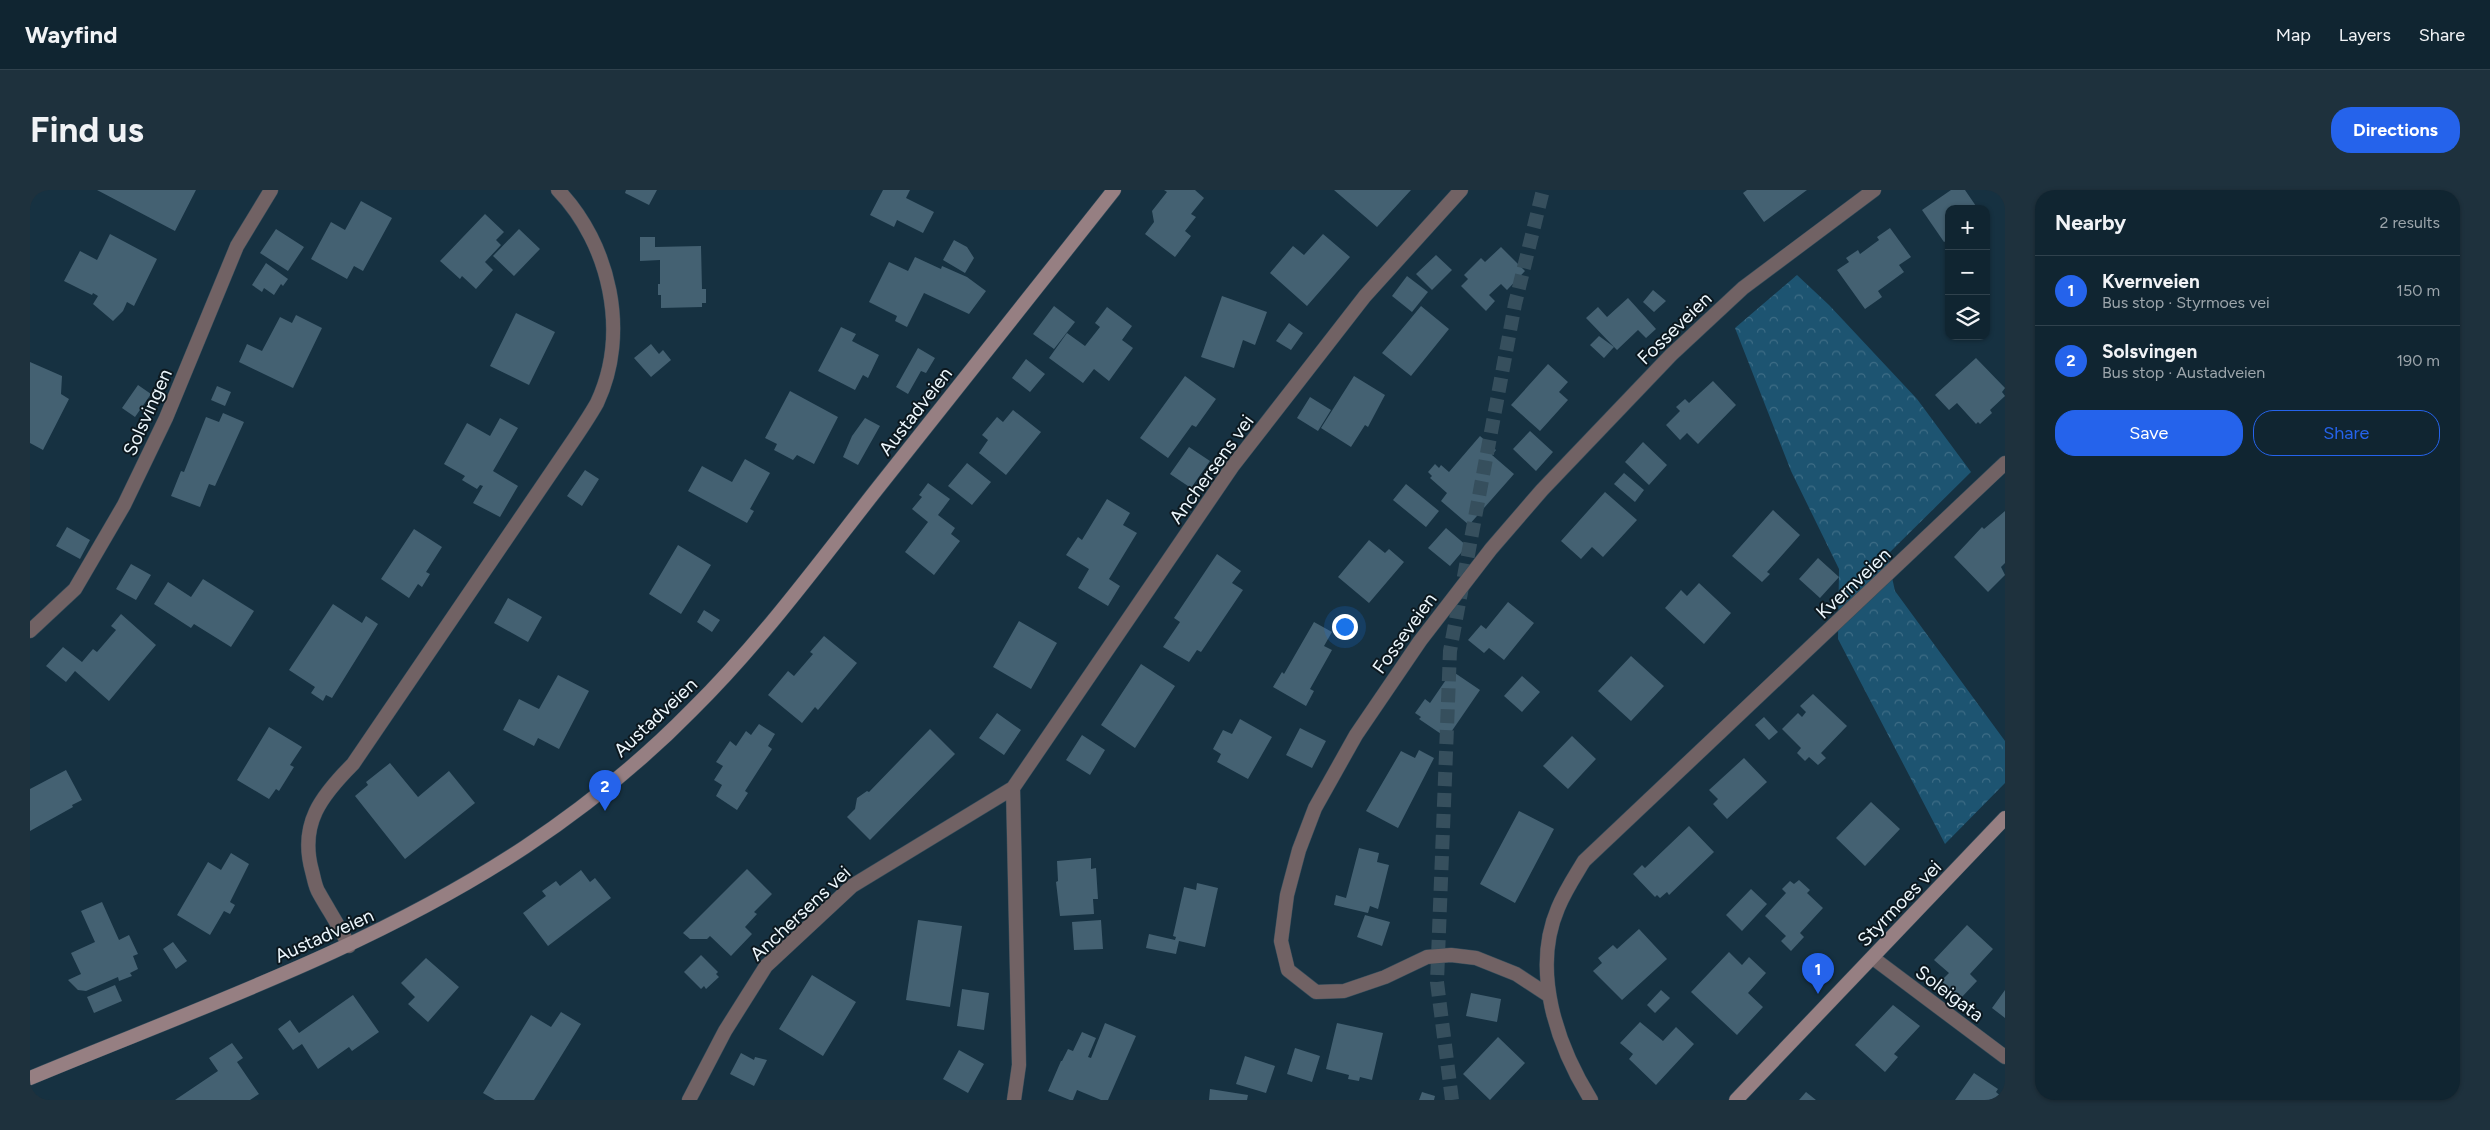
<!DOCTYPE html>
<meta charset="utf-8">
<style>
body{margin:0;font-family:Figtree,sans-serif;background:#1e313d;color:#f1f3f6}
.controls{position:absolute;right:15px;top:15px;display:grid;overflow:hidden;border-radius:10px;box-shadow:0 1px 4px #0004}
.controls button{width:45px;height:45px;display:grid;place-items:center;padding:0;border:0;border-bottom:1px solid #30424d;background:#102531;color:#f1f3f6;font:25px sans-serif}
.you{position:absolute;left:1314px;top:436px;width:18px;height:18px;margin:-12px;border:4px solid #fff;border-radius:50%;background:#1a73e8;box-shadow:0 0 0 8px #1a73e833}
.badge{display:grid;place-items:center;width:32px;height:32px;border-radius:50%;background:#2563eb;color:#fff;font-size:16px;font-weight:700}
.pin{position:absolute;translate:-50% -41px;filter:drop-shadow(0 1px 2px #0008)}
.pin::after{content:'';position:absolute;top:26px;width:18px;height:15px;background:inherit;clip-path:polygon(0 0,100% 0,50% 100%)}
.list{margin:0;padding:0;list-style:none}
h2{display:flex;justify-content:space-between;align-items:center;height:65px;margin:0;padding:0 20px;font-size:21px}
h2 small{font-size:16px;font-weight:400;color:#9ca5ab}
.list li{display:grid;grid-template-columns:32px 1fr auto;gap:15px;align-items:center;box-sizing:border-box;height:70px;padding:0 20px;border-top:1px solid #30424d}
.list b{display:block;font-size:19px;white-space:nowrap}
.list p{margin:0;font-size:16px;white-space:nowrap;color:#9ca5ab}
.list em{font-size:16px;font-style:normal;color:#9ca5ab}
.actions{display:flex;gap:10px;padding:15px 20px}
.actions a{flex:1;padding:11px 0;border:1px solid #2563eb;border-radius:20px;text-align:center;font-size:18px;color:#2563eb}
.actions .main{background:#2563eb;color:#fff}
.icon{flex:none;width:28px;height:28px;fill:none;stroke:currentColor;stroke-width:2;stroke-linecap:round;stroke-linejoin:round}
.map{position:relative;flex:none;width:1975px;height:910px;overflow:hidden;border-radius:20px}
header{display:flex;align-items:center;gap:30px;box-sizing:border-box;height:70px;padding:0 25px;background:#102531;border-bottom:1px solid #30424d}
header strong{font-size:24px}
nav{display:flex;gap:28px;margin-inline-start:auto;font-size:18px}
.intro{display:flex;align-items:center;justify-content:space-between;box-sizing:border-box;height:120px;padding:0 30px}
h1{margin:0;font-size:35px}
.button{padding:12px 22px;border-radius:20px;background:#2563eb;color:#fff;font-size:18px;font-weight:700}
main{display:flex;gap:30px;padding:0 30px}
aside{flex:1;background:#102531;border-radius:20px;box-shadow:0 1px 4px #0004}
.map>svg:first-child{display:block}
</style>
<header>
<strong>Wayfind</strong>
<nav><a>Map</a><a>Layers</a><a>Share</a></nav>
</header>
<div class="intro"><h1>Find us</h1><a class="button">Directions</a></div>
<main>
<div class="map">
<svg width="1975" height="910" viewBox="0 0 1975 910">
<defs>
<pattern id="park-crowns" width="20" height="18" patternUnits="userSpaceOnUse" patternTransform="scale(1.25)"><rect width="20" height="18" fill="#1d5471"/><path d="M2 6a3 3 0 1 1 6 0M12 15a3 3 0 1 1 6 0" fill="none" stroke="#3e6d86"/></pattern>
</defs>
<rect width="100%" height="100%" fill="#163141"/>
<path fill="url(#park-crowns)" d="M 1767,85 L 1799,115 L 1887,209 L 1941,282 L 1857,365 L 1865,401 L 1975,551 L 1975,593 L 1915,654 L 1808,449 L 1809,379 L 1761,281 L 1705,138 Z"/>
<path fill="#446172" d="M 67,0 L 166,0 L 145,41 Z
M 596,0 L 627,0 L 619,15 L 595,3 Z
M 853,0 L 880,0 L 876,8 L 904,22 L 893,43 L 867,30 L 864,37 L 840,25 Z
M 1134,0 L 1165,0 L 1174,8 L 1161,24 L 1166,27 L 1155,41 L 1161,46 L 1145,67 L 1115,44 L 1124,32 L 1122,21 L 1137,2 Z
M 1304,0 L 1381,0 L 1347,37 Z
M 1717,0 L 1777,0 L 1734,32 L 1713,3 Z
M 1921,0 L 1935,0 L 1948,19 L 1919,19 L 1919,49 L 1914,52 L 1892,20 Z
M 331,11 L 362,28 L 333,81 L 324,76 L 317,89 L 281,69 L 301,32 L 315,40 Z
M 455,24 L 474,42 L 466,50 L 471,55 L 455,72 L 463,80 L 446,99 L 432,86 L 430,89 L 410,71 Z
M 1860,38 L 1881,67 L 1869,75 L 1874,82 L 1848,101 L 1852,107 L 1835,119 L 1807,80 L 1819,72 L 1816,68 L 1828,60 L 1830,64 L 1849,50 L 1847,47 Z
M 246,39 L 274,57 L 258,81 L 230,63 Z
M 489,39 L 510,59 L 484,86 L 463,66 Z
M 80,44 L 127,69 L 104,116 L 97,112 L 93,121 L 83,131 L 63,114 L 68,106 L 63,103 L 62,105 L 34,91 L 50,61 L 67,70 Z
M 1293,44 L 1320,67 L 1277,116 L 1240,83 L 1263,56 L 1274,65 Z
M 610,47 L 625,47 L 625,57 L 671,56 L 672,99 L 676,99 L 676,113 L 672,113 L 672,117 L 631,118 L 631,105 L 628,105 L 628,94 L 630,94 L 630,70 L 610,71 Z
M 924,50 L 937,57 L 944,68 L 935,83 L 913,70 Z
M 1471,57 L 1495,81 L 1477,100 L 1471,94 L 1459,105 L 1465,111 L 1456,121 L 1431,96 L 1438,89 L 1434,85 L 1451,68 L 1455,72 Z
M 1406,65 L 1422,80 L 1402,100 L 1386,84 Z
M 885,67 L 911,79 L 912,76 L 937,87 L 956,101 L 939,124 L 894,103 L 877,137 L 865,131 L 867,126 L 839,112 L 859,72 L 878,81 Z
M 236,73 L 258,89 L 253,96 L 251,94 L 244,105 L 234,98 L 232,102 L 222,95 Z
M 1377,86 L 1398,102 L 1382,122 L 1362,106 Z
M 1623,100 L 1636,111 L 1624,122 L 1613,112 Z
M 1192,106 L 1237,122 L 1225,155 L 1213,150 L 1204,178 L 1171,167 Z
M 1598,108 L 1626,139 L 1616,148 L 1608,140 L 1587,160 L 1556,128 L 1568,117 L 1577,127 Z
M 1024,116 L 1045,132 L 1024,159 L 1003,144 Z
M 1391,116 L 1419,139 L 1381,186 L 1352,163 Z
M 1077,117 L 1102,136 L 1092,150 L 1103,158 L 1079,191 L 1064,179 L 1053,193 L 1019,168 L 1037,143 L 1055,156 L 1070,137 L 1065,133 Z
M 486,123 L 525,142 L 499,195 L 460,176 Z
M 266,125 L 292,138 L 263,198 L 209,172 L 217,154 L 232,161 L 250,127 L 262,133 Z
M 1259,133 L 1273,143 L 1261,160 L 1246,151 Z
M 811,137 L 826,144 L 822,151 L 849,165 L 838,188 L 833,185 L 825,200 L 788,181 Z
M 1569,146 L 1584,157 L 1574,168 L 1560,155 Z
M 621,154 L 629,164 L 633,160 L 641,170 L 621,187 L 604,168 Z
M 888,158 L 905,168 L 896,183 L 891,181 L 878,204 L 866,197 Z
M 1946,168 L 1975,198 L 1972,202 L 1975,206 L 1960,220 L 1962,223 L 1950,234 L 1948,232 L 1946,234 L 1927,213 L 1919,220 L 1905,205 Z
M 996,169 L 1015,184 L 1000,202 L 982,188 Z
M 0,172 L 32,186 L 31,204 L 39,209 L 13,260 L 0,253 Z
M 1518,174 L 1538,192 L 1529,202 L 1538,210 L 1510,241 L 1481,215 Z
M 1155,186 L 1186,209 L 1166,237 L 1162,235 L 1138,268 L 1110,248 Z
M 1324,186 L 1355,205 L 1338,237 L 1335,235 L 1321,257 L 1291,238 Z
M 1683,191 L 1706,215 L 1668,254 L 1657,243 L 1650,250 L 1636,235 L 1650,221 L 1646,217 L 1655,209 L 1659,213 Z
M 108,195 L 121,204 L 105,227 L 92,218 Z
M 187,196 L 201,202 L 195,216 L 181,210 Z
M 760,201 L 808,227 L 784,274 L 767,265 L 763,270 L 744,260 L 747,254 L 735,248 Z
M 1280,207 L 1301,220 L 1288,241 L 1267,228 Z
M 983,220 L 1011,242 L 976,285 L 949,263 L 958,250 L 952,245 L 967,227 L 973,232 Z
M 193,223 L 214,232 L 185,296 L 179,294 L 170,317 L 141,306 L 151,281 L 154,282 L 176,227 L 189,232 Z
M 470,228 L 488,238 L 463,281 L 488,296 L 470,327 L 443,313 L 453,296 L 450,295 L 447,299 L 432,290 L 435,286 L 414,274 L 437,233 L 460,246 Z
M 835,228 L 850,236 L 828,275 L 813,267 L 822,246 Z
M 1500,241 L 1523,262 L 1506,281 L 1483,259 Z
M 1450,246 L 1466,260 L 1462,265 L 1484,284 L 1439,335 L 1411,311 L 1417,303 L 1400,288 L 1402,286 L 1398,282 L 1405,274 L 1409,278 L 1411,275 L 1419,282 Z
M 1613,252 L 1637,275 L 1619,295 L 1595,272 Z
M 1159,257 L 1180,271 L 1161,298 L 1140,284 Z
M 715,269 L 740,283 L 720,319 L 724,321 L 717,333 L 658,301 L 672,276 L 702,292 Z
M 937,273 L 961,292 L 942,315 L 918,296 Z
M 555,280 L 569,289 L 552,316 L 537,306 Z
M 1594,283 L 1614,300 L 1605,312 L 1584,294 Z
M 898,293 L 920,309 L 908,325 L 925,338 L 921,344 L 930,351 L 904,385 L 875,362 L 898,332 L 882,319 L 892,307 L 889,305 Z
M 1376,294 L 1409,321 L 1396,337 L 1363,310 Z
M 1575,302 L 1607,330 L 1573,367 L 1562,357 L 1551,369 L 1531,351 Z
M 1077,309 L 1100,323 L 1093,335 L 1107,343 L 1079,389 L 1090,396 L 1078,416 L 1048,398 L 1059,379 L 1036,365 L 1048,347 L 1052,350 Z
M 1743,320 L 1770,345 L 1737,382 L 1740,384 L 1732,392 L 1702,366 Z
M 1975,321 L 1975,373 L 1971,377 L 1975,385 L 1958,402 L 1924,367 L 1952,337 L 1954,339 Z
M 37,337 L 60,350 L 50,369 L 26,356 Z
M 1416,338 L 1437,356 L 1420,376 L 1398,358 Z
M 384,339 L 412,357 L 396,382 L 400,384 L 392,397 L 388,394 L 379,408 L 351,389 Z
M 1339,350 L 1355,363 L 1359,359 L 1374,372 L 1339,413 L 1308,387 Z
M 648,355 L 681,375 L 651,424 L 619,404 Z
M 1187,364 L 1211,381 L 1202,393 L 1213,400 L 1171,462 L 1167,460 L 1159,472 L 1133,457 L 1150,432 L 1144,428 Z
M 1788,368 L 1809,387 L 1790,408 L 1769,389 Z
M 101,374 L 121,385 L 106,410 L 86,399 Z
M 173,389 L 224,421 L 201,457 L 164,434 L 161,438 L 124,414 L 138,392 L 161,407 Z
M 1669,393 L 1701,423 L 1674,454 L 1635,418 L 1651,400 L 1657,406 Z
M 478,408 L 512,427 L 498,452 L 464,433 Z
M 1478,412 L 1504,433 L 1474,470 L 1459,458 L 1454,463 L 1438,450 L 1451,435 L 1456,439 Z
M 303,414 L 332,433 L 336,426 L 348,434 L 302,508 L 296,505 L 293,511 L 281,503 L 285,497 L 259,480 Z
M 674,420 L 690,430 L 682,442 L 667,432 Z
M 91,424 L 126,455 L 79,511 L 45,481 L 36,492 L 16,476 L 33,457 L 52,472 L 63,459 L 67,462 L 86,440 L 81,436 Z
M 989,431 L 1027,453 L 1001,499 L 963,477 Z
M 1284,432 L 1302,442 L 1294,456 L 1302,460 L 1280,499 L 1284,501 L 1276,516 L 1243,497 L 1252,482 L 1254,484 Z
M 794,446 L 827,473 L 788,520 L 785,517 L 772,533 L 738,505 L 758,481 L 764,486 L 783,464 L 780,462 Z
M 1601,466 L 1634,496 L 1601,531 L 1568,501 Z
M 1111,474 L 1145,496 L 1105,558 L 1071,535 Z
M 1422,481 L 1450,500 L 1417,548 L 1389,529 L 1391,527 L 1385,523 L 1395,509 L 1400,513 Z
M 528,485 L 559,501 L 529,559 L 508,548 L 504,556 L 473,540 L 489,509 L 509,519 Z
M 1492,486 L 1510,502 L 1492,522 L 1474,506 Z
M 1783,504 L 1817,536 L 1791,563 L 1796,568 L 1788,575 L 1779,567 L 1775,571 L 1767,563 L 1771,558 L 1752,539 L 1768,523 L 1772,527 L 1776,522 L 1770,516 Z
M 967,523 L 991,540 L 974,565 L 949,548 Z
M 1734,527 L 1748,542 L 1739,550 L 1725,535 Z
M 1210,529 L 1242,547 L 1218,589 L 1187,572 L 1191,564 L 1183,559 L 1193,540 L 1202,544 Z
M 729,534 L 745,544 L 738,556 L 742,559 L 715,601 L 718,603 L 707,620 L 686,606 L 692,595 L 684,590 L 693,576 L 686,572 L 700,551 L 706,556 L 716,541 L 721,545 Z
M 239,537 L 272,557 L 260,575 L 264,577 L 249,601 L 246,599 L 239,609 L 207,590 Z
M 1270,538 L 1296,551 L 1282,578 L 1256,565 Z
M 900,539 L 925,564 L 840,650 L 817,627 L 825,619 L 827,608 L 837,601 L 839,602 Z
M 1052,545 L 1075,560 L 1060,585 L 1036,570 Z
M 1542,546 L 1566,569 L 1538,599 L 1513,576 Z
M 1389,560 L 1404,568 L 1368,638 L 1336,621 L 1371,561 L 1385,568 Z
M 1714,568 L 1737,592 L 1697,629 L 1683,614 L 1688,609 L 1679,600 Z
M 360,573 L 388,607 L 419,581 L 445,613 L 375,669 L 325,606 L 338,595 L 336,592 Z
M 36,580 L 52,610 L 42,615 L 43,617 L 0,641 L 0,599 Z
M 1841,612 L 1870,639 L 1835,676 L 1806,648 Z
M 1489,621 L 1524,639 L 1485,713 L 1450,694 Z
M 1659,636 L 1684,662 L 1639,705 L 1637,702 L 1630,708 L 1627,705 L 1625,707 L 1603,684 L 1612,675 L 1615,678 Z
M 1329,658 L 1349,663 L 1347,672 L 1359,675 L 1348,719 L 1340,716 L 1338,723 L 1304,715 L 1306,705 L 1316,708 Z
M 201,663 L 219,674 L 200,712 L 205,715 L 200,724 L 194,721 L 180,745 L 147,725 L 178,672 L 191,680 Z
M 1061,668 L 1061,679 L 1066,678 L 1068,709 L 1063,709 L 1064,724 L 1030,726 L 1026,692 L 1028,691 L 1027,671 Z
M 717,679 L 742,704 L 724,722 L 727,724 L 715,737 L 722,744 L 701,766 L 680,746 L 677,749 L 660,749 L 653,743 Z
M 551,680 L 560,692 L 565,688 L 581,708 L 518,756 L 493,723 L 516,706 L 512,701 L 526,691 L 530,696 Z
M 1769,690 L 1780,700 L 1777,703 L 1793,718 L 1770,743 L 1774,747 L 1761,761 L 1751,751 L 1756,746 L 1735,726 L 1756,703 L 1752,699 L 1760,691 L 1764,694 Z
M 1167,693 L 1188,698 L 1175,757 L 1149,751 L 1146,764 L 1116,758 L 1119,744 L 1145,750 L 1146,747 L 1143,746 L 1154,697 L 1166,700 Z
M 1721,699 L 1737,714 L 1712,741 L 1696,725 Z
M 72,712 L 89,750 L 99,745 L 108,764 L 103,766 L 108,779 L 100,783 L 102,786 L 89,791 L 88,787 L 56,801 L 48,800 L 38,790 L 51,784 L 41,763 L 65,752 L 51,721 Z
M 1335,725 L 1360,732 L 1352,756 L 1327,747 Z
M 888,730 L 932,736 L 920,817 L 876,810 Z
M 1071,730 L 1073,759 L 1044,760 L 1042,732 Z
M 1937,735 L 1963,759 L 1940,784 L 1947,791 L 1931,808 L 1911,791 L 1919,783 L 1904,770 Z
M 1609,739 L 1637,769 L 1592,810 L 1563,781 L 1572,773 L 1568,768 L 1583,755 L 1587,759 Z
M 143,752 L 157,771 L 146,779 L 133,759 Z
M 1699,762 L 1712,775 L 1719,767 L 1736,783 L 1718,803 L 1733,817 L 1707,845 L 1661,802 Z
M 671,765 L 688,782 L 686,784 L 689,787 L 676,799 L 674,796 L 671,799 L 654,782 Z
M 396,768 L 429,797 L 398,832 L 378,814 L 385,807 L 371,793 Z
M 782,785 L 826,812 L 793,866 L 749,839 Z
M 85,795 L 92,811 L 64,823 L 57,807 Z
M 932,799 L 959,803 L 954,840 L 927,836 Z
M 1631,800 L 1640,808 L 1625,823 L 1617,815 Z
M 1975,800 L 1975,828 L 1962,818 Z
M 1441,803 L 1471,809 L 1467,832 L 1436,826 Z
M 323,805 L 349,842 L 322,861 L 319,857 L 288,879 L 272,854 L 263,860 L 248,839 L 260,830 L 269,843 Z
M 1863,815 L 1890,836 L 1864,864 L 1868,867 L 1855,882 L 1825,855 Z
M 531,822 L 551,834 L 504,910 L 465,910 L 453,903 L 501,825 L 521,837 Z
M 1610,832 L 1633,851 L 1646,837 L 1664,854 L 1626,895 L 1599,869 L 1603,864 L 1590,853 Z
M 1075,833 L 1106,846 L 1078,910 L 1071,910 L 1047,900 L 1043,910 L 1040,910 L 1018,901 L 1031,871 L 1032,871 L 1038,859 L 1043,861 L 1052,842 L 1066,848 L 1058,867 L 1061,868 Z
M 1307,833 L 1353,843 L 1342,890 L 1330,887 L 1329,891 L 1318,889 L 1319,885 L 1296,879 Z
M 1468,847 L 1495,873 L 1460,910 L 1433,884 Z
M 202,853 L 213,868 L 207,872 L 229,904 L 220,910 L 145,910 L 188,881 L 179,868 Z
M 1265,858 L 1290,866 L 1282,892 L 1257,884 Z
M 929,860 L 954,874 L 938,903 L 913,889 Z
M 711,863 L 724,870 L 725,867 L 737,870 L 724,896 L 700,884 Z
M 1215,866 L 1245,876 L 1236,903 L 1206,894 Z
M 1944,883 L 1968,899 L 1966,902 L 1975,910 L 1925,910 Z
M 1180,899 L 1218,905 L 1217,910 L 1179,910 Z
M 1392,902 L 1405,906 L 1404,910 L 1389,910 Z
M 1776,902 L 1786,910 L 1769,910 Z"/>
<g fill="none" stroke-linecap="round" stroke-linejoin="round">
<path stroke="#364f5d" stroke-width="14" stroke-dasharray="14 7" stroke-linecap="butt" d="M 1422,910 L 1407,792 L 1420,461 L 1485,114 L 1513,0"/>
<defs>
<path id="minor" d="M 0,441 L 45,399 L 94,315 L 136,228 L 207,56 L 241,0
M 983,598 L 989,875 L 984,910
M 319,756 C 310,737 299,721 289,703 C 285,697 284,688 282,681 C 269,634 291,606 323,574 L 536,261 C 547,245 558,229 567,213 C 600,143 580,54 528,0
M 1843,768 L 1975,867
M 1518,805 L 1486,784 L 1446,768 L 1421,765 L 1397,767 L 1355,787 L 1314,801 L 1286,802 L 1258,780 L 1251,751 L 1257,705 L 1269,660 L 1285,618 L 1326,545 L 1390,451 L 1461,359 L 1512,300 L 1641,165 L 1713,98 L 1844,0
M 659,910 L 695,841 L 736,776 L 822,696 L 983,598 L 1202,277 L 1335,106 L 1431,0
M 1561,910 C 1527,855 1501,781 1528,718 C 1535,701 1545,686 1554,671 L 1975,273"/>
<path id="secondary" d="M 0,888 C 168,818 342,758 495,657 C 555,617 612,571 662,520 C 730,453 788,374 847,299 C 926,200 1004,100 1084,0
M 1706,910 L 1975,628"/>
</defs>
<use href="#minor" stroke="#344d5b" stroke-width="15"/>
<use href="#secondary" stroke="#344d5b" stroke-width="15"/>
<use href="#minor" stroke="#716264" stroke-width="14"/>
<use href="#secondary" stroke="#967f82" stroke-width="14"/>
</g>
<g text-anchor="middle" stroke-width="4" stroke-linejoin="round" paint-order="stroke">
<g font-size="19" fill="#edf7fd" stroke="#0c181f">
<text transform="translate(1644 138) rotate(-44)" y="7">Fosseveien</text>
<text transform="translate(885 221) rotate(-52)" y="7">Austadveien</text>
<text transform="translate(117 222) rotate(-66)" y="7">Solsvingen</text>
<text transform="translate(1181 279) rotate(-54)" y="7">Anchersens vei</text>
<text transform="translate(1823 393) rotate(-43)" y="7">Kvernveien</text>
<text transform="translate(1374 443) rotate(-54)" y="7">Fosseveien</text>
<text transform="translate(625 527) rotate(-43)" y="7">Austadveien</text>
<text transform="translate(1869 713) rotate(-46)" y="7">Styrmoes vei</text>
<text transform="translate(770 723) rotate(-43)" y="7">Anchersens vei</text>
<text transform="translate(294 745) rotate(-24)" y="7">Austadveien</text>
<text transform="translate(1920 803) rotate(37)" y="7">Soleigata</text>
</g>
</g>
</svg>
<div class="controls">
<button>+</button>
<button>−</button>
<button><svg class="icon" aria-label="layers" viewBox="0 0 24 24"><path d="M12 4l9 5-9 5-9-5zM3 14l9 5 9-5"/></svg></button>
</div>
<div class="you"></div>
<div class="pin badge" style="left:1788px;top:804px">1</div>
<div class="pin badge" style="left:575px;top:621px">2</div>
</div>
<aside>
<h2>Nearby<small>2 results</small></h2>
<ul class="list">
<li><span class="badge">1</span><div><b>Kvernveien</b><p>Bus stop · Styrmoes vei</p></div><em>150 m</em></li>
<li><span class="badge">2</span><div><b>Solsvingen</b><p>Bus stop · Austadveien</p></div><em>190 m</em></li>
</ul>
<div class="actions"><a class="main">Save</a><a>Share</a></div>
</aside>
</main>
